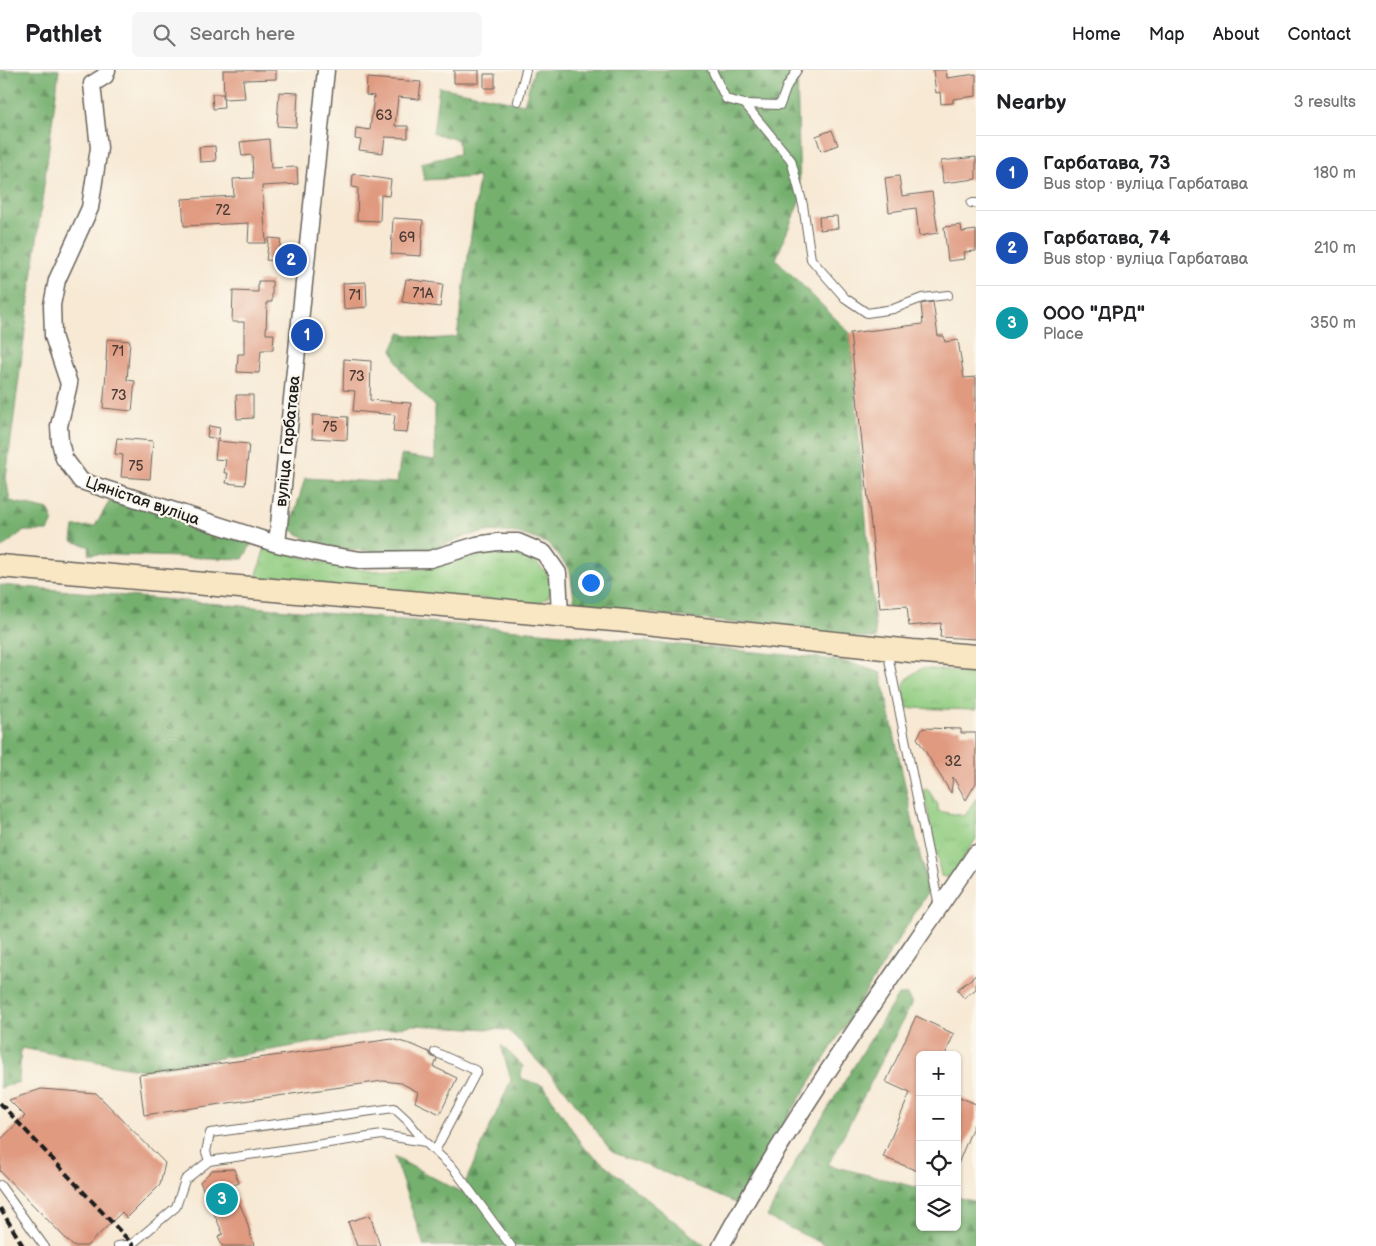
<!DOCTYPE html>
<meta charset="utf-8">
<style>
body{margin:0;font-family:"Balsamiq Sans",sans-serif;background:#f6f6f6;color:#202124}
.controls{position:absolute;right:15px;bottom:15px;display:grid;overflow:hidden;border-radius:8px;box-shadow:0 1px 4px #0004}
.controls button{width:45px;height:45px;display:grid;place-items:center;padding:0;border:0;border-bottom:1px solid #e0e0e0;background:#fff;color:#202124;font:25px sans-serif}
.you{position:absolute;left:590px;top:512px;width:18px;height:18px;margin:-12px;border:4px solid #fff;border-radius:50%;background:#1a73e8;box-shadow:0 0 0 8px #1a73e833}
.badge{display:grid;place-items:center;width:32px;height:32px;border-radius:50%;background:#d1495b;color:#fff;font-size:16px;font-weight:700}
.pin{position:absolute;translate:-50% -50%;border:2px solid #fff;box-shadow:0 1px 5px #0006}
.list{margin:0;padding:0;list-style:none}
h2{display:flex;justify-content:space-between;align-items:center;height:65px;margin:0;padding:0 20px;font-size:21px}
h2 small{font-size:16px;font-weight:400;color:#757577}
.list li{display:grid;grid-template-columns:32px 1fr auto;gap:15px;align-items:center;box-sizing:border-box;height:75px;padding:0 20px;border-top:1px solid #e0e0e0}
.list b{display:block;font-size:19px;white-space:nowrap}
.list p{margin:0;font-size:16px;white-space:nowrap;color:#757577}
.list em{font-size:16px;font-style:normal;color:#757577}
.icon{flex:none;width:28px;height:28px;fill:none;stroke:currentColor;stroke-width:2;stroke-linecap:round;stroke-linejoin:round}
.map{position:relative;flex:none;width:976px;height:1176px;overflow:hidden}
header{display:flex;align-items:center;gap:30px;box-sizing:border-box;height:70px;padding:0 25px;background:#fff;border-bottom:1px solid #e0e0e0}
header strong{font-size:24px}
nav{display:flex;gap:28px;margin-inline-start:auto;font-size:18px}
.search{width:350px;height:45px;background:#f6f6f6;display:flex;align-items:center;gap:12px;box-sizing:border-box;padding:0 18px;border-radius:8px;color:#757577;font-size:19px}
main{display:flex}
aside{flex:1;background:#fff}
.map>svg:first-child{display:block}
</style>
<header>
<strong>Pathlet</strong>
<div class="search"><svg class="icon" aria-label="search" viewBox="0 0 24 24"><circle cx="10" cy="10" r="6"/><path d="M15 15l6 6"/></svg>Search here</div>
<nav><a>Home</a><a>Map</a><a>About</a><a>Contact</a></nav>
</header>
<main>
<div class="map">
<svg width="976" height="1176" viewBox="0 0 976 1176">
<defs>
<pattern id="grass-tufts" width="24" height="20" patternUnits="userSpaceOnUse" patternTransform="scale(1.25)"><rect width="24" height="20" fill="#90cc80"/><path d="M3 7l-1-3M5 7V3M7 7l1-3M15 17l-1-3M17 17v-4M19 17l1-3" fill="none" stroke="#7caf6e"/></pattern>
<pattern id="forest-firs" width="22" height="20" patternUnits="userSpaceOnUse" patternTransform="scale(1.25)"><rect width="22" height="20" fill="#74b06e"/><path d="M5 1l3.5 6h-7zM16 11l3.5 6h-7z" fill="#5e8e5a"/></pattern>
</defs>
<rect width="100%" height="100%" fill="#fbf7ec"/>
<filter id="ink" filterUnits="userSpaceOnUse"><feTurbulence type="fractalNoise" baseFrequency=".02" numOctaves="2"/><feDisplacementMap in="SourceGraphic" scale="10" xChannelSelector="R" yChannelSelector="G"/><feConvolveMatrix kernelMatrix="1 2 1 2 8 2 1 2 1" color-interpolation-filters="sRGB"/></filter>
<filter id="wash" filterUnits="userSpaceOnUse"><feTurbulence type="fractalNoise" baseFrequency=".0096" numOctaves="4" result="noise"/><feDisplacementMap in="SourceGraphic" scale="20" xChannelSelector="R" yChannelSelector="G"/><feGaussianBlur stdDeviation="1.12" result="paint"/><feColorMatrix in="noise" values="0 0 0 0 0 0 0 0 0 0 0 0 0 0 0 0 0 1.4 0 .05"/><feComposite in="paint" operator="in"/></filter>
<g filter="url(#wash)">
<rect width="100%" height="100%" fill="#f7e9d4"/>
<path fill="url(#grass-tufts)" stroke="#56744e" d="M 265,477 L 317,491 L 369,501 L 417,499 L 451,492 L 479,484 L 504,481 L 534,490 L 547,504 L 551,515 L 549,526 L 540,533 L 255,511 Z
M 922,598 L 976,603 L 976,640 L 907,638 C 902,613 900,612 922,598 Z
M 927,718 L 938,735 L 938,741 L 965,746 L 976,728 L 976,769 L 950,808 L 941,806 L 923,719 Z"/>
<path fill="url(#forest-firs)" stroke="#486645" d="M 0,0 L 59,0 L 6,408 L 10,431 L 49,440 L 53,451 L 48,461 L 23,461 L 0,479 Z
M 534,0 L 797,0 L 800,130 L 776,189 L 850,263 L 876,569 L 575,535 L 570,500 L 549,474 L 518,463 L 491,461 L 465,466 L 430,480 L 372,481 L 322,478 L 290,459 L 305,408 L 397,413 L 401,385 L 435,390 L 435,336 L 403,303 L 392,280 L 400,263 L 430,269 L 457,267 L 479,107 L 424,110 L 421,93 L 459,84 L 458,70 L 433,63 L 439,17 L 524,34 Z
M 109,432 L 139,434 L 248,467 L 251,475 L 243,489 L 88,484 L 90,477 L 72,471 L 74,457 L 95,456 Z
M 0,515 L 518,560 L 819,588 L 851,593 L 881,603 L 928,822 L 735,1133 L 666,1103 L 612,1082 L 566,1021 L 508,960 L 413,955 L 271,980 L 143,1000 L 21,978 L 19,1012 L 0,1018 Z
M 898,925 L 907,925 L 912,933 L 828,1095 L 920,1118 L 920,1157 L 957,1157 L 957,1127 L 976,1132 L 976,1176 L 834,1176 L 823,1174 L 767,1147 L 799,1085 Z
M 501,975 L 523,996 L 520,1008 L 544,1016 L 583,1077 L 705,1176 L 424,1176 L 394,1087 L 461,1122 L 511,1010 Z"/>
<g id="blocks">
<path fill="#e09a80" d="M 223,0 L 276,0 L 276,9 L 243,10 L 245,28 L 224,29 Z
M 454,0 L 479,0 L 479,13 L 454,13 Z
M 933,0 L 946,0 L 947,8 L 976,4 L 976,26 L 953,29 L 953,33 L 941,34 L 940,22 L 936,23 Z
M 484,4 L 495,4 L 495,18 L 484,18 Z
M 367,8 L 421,12 L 419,29 L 398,27 L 395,56 L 408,56 L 408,68 L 385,67 L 383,83 L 359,80 L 361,70 L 355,69 L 356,58 L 370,60 L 374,26 L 366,25 Z
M 279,22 L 298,23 L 296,57 L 277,56 Z
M 212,24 L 223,24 L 224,38 L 213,39 Z
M 832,60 L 838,75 L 821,81 L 816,66 Z
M 269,69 L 271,98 L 297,97 L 298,114 L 262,116 L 266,173 L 248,173 L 249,153 L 184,156 L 182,129 L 234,126 L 233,109 L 253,108 L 252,85 L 242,86 L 240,72 Z
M 215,76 L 216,91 L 200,92 L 199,77 Z
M 976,87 L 976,109 L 943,113 L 941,91 Z
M 353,104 L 391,110 L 389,126 L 381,125 L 380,151 L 357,150 L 358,118 L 352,117 Z
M 899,106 L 902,126 L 932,122 L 938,163 L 919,166 L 916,138 L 889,142 L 885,108 Z
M 837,146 L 838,158 L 820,160 L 819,147 Z
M 393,148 L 423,150 L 421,186 L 391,184 Z
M 961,155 L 962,162 L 976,160 L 976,181 L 964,182 L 965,189 L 948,191 L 944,157 Z
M 269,168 L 281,169 L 278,191 L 266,190 Z
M 406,209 L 443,214 L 440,237 L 402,232 Z
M 258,211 L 272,211 L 272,232 L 267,232 L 266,264 L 274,264 L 273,280 L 261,280 L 259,303 L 237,302 L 238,284 L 244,284 L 244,252 L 232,252 L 233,221 L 258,222 Z
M 366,212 L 367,237 L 344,239 L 343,213 Z
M 933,232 L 938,266 L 944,266 L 945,272 L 958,270 L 964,308 L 976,307 L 976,569 L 940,567 L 941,553 L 909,556 L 907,536 L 880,538 L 850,263 L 923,254 L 921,234 Z
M 107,269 L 130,271 L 127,310 L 135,311 L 132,341 L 103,338 L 107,291 L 106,291 Z
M 344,289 L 371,291 L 370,330 L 411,333 L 407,363 L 393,362 L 395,345 L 353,341 L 355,321 L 343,320 Z
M 236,325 L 253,325 L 253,348 L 237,349 Z
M 313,345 L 348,347 L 347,370 L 312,368 Z
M 209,356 L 220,358 L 218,369 L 207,367 Z
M 117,368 L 153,371 L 150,409 L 121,407 L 123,385 L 115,384 Z
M 217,371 L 249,374 L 245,415 L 226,413 L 228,403 L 224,403 L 226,390 L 215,389 Z
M 923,658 L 961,659 L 961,663 L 976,663 L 976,713 L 966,730 L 953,707 L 951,723 L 917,668 Z
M 976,905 L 976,919 L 964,928 L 957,920 Z
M 916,946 L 954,964 L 945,985 L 920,985 L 920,1102 L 883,1087 L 910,1023 L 886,1012 Z
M 392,969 L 413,975 L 429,982 L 431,986 L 437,989 L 434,997 L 457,1008 L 440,1044 L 415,1032 L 418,1022 L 401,1013 L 383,1011 L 144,1045 L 139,1005 Z
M 41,1019 L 96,1023 L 165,1093 L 160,1115 L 127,1148 L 122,1142 L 87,1176 L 73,1176 L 0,1101 L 0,1070 L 25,1046 L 9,1030 Z
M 957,1026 L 976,1034 L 976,1049 L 958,1094 Z
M 234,1099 L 239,1113 L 231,1116 L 245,1146 L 254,1176 L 222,1176 L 218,1166 L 223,1164 L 200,1112 L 212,1100 Z
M 370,1145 L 380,1176 L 357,1176 L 348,1152 Z"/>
</g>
</g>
<g filter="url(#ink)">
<use href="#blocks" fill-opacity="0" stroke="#69645c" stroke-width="1"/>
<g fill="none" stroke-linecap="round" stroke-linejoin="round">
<defs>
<path id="service" d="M 712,0 L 726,29 L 745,34 L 791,90 L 803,135 L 811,189 L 845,228 L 867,243 L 893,239 L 922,228 L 948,225
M 518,31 L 526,0
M 745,34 L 780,35 L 787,16 L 797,0
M 971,133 L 976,133
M 887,580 L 939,836
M 435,1081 L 477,1001 L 435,982
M 209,1091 L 206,1082 L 210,1063 L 394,1038 L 407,1050 L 425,1072
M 0,1115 L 44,1176
M 118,1176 L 132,1174 L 176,1137 L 185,1110 L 209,1091 L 382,1065 L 425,1072 L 454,1099 L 511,1176"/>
<path id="minor" d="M 107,0 L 105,6 L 92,14 L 99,78 L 90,138 L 57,210 L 52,235 L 53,266 L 69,314 L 59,356 L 60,372 L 64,388 L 81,411 L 277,474 L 327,485 L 360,490 L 430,489 L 477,475 L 497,472 L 518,472 L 544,483 L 558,503 L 560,546
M 277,474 L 326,0
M 721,1176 C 796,1039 889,913 976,783"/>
<path id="secondary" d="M 0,496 L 625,551 L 912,581 L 976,586"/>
</defs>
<use href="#service" stroke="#69645c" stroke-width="10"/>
<use href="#minor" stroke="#69645c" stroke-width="19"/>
<use href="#secondary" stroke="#69645c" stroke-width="25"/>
<use href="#service" stroke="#fff" stroke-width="8"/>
<use href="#minor" stroke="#fff" stroke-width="16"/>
<use href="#secondary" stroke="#f9e7c3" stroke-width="22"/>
<path stroke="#1c1c1c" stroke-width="4" stroke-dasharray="8 4" stroke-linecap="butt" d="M 0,1033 L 134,1176
M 0,1138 L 23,1176"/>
</g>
</g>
<g text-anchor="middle" stroke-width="4.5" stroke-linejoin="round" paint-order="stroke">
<g font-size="14" fill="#4d3c35">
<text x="384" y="50">63</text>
<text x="223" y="145">72</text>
<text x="407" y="172">69</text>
<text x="423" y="228">71А</text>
<text x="355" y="230">71</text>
<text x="118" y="286">71</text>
<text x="357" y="311">73</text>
<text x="119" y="330">73</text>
<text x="330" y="362">75</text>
<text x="136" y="401">75</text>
<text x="953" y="696">32</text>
</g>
<g font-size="16" fill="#1c1c1c" stroke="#fbf7ec">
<text transform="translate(287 371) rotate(-84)" y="6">вуліца Гарбатава</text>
<text transform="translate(143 430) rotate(19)" y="6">Цяністая вуліца</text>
</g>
</g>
</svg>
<div class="controls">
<button>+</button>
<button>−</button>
<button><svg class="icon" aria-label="locate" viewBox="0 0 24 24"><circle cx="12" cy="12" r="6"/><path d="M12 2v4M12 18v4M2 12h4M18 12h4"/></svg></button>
<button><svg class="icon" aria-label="layers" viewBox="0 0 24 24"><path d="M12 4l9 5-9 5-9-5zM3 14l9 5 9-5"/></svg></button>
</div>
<div class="you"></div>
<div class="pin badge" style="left:307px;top:265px;background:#1a4fb4">1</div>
<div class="pin badge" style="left:291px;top:190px;background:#1a4fb4">2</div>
<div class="pin badge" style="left:222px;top:1129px;background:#0f9aa8">3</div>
</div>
<aside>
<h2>Nearby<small>3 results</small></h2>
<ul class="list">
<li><span class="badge" style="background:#1a4fb4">1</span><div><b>Гарбатава, 73</b><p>Bus stop · вуліца Гарбатава</p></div><em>180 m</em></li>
<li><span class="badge" style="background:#1a4fb4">2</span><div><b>Гарбатава, 74</b><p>Bus stop · вуліца Гарбатава</p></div><em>210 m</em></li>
<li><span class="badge" style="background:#0f9aa8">3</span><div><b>ООО &quot;ДРД&quot;</b><p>Place</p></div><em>350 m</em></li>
</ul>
</aside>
</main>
